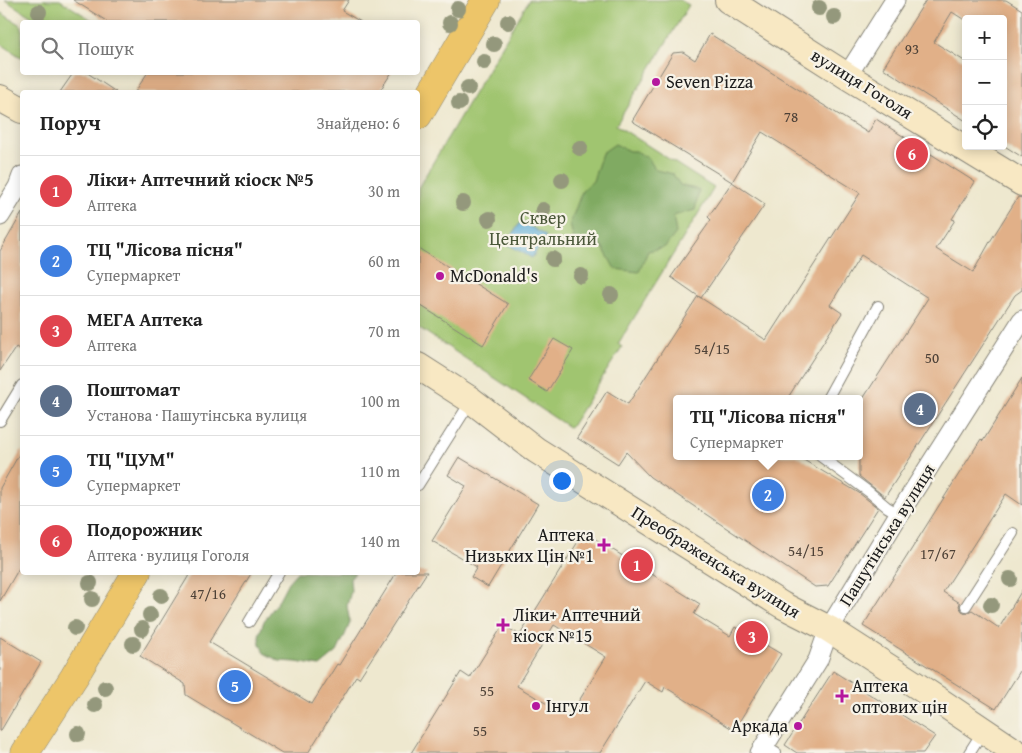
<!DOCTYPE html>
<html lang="uk">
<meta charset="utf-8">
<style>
body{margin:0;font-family:"Gentium Book Plus",serif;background:#f6f6f6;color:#222}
.controls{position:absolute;right:15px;top:15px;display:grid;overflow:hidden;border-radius:5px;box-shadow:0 2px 12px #0003}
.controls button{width:45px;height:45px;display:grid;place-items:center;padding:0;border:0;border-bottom:1px solid #e0e0e0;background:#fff;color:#222;font:25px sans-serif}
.you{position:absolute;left:561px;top:480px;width:18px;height:18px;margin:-12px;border:4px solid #fff;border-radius:50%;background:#1a73e8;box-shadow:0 0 0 8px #1a73e833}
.badge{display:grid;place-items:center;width:32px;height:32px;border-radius:50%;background:#b5179e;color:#fff;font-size:16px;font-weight:700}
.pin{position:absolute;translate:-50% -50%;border:2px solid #fff;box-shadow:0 1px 5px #0006}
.popup{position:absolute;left:673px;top:395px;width:190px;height:65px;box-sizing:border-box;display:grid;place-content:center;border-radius:5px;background:#fff;filter:drop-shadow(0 1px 4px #0005);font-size:16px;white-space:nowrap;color:#767676}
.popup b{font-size:19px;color:#222}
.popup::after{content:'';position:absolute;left:50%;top:100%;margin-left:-10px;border:10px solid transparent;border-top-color:#fff}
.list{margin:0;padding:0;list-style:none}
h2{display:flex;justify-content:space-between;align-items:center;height:65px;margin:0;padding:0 20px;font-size:21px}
h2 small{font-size:16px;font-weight:400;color:#767676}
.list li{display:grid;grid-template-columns:32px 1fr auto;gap:15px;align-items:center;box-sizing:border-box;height:70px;padding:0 20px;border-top:1px solid #e0e0e0}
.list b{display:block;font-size:19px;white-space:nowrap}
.list p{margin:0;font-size:16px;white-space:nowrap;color:#767676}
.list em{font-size:16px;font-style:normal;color:#767676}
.icon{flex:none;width:28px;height:28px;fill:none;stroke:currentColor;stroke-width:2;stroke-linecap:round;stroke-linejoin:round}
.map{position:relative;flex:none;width:1022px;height:753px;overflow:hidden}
.search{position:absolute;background:#fff;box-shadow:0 2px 12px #0003;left:20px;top:20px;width:400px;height:55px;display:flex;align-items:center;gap:12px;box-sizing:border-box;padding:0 18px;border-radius:5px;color:#767676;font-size:19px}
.panel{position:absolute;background:#fff;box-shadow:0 2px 12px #0003;left:20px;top:90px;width:400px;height:485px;border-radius:5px}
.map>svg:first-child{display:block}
</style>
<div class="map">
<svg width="1022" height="753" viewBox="0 0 1022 753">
<rect width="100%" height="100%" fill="#f7f3e8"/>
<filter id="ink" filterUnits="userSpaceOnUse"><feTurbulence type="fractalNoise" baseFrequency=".02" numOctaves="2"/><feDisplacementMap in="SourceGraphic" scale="10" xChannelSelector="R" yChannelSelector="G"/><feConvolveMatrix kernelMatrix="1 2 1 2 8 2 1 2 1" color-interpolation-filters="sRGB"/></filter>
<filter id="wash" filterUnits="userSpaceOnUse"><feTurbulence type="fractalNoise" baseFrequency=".0096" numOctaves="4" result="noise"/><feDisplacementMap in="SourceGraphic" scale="20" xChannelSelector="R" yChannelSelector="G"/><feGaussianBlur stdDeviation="1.12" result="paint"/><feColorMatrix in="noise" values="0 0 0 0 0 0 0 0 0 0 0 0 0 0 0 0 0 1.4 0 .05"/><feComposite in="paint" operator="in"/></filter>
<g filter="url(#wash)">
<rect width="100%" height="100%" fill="#eee8cf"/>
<path fill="#a0c56f" stroke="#5e7046" d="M 5,0 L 60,0 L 95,22 L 40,22 Z
M 529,0 L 680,0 L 689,5 L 616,125 L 714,188 L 618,344 L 622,347 L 570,428 L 418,327 L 418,188 Z
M 0,12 L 22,26 L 22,58 L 0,43 Z"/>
<path fill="#80aa62" stroke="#4e633f" d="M 615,144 L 629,151 L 636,151 L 648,158 L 656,170 L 673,174 L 680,185 L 699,190 L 695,210 L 673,216 L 676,233 L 665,247 L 648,251 L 639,272 L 615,269 L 602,246 L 574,241 L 570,224 L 582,191 L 593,181 L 602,153 Z
M 297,572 L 355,573 L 350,579 L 351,591 L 347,606 L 350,623 L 345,635 L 337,652 L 320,666 L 296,662 L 279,661 L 264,653 L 260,644 L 259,635 L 264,621 L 277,603 L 288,582 Z"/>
<path fill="#5fadd9" stroke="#3e647a" d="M 521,221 L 546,236 L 532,258 L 507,244 Z"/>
<g id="blocks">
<path fill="#e1b088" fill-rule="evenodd" d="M 73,0 L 349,0 L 342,11 L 361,22 L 108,22 Z
M 926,0 L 1006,0 L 1022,10 L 1022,157 L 1003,145 L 1003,19 L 963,19 L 952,12 L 934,42 L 966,62 L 966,121 L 883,68 Z
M 710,34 L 868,133 L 876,119 L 975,182 L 952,219 L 955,220 L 936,249 L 973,272 L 991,240 L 1018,197 L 1022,198 L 1022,290 L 1015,295 L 885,497 L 859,476 L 859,405 L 928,298 L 861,255 L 830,305 L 842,313 L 787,399 L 677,399 L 677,456 L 797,456 L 859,493 L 878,508 L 828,586 L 815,587 L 650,477 L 626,452 L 618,464 L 577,438 L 607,391 L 628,404 L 698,296 L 766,340 L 860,193 L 762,132 L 732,182 L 632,121 L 673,53 L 683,52 L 695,60 Z
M 74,72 L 86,72 L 116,92 L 60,92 Z
M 148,72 L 392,72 L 379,92 L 135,92 Z
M 732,182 L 765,204 L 701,298 L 671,277 L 711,220 L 708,217 Z
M 22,213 L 22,351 L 16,347 L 0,371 L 0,251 Z
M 418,248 L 508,304 L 483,345 L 418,304 Z
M 554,339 L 573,350 L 547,392 L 528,380 Z
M 1022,378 L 1022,505 L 1006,494 L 943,592 L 960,603 L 959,606 L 962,611 L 966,613 L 972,610 L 999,628 L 1022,590 L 1022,668 L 996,709 L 863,626 L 981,439 L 983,441 Z
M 22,449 L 22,563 L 0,601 L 0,488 Z
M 459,457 L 538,504 L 488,587 L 471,577 L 477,567 L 432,541 L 466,486 L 448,475 Z
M 584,532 L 700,604 L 694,614 L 730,636 L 735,627 L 781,654 L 734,730 L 665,687 L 663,692 L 645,681 L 600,753 L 411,753 L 461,672 L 470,678 L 503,625 L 520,635 ZM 554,625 L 606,657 L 569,717 L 517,686 Z
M 191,572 L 252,572 L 209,642 L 312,704 L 337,664 L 339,665 L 397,572 L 427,572 L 359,678 L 356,676 L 308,753 L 282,753 L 186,695 L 185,684 L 140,656 Z
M 0,637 L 41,662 L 0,732 Z
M 833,671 L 935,736 L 923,753 L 797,753 L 785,745 Z"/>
</g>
</g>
<g filter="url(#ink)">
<use href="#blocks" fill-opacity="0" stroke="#858276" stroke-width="1"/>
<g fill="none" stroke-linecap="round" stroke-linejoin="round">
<defs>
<path id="service" d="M 827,399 L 878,306
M 0,421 L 22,385
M 820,456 L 869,492 L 887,507 L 899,514
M 418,485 L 471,401
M 966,606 L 1013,533
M 249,622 L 279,572
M 764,746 L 776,753
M 969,753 L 983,731"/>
<path id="minor" d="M 847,76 L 895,0
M 0,216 L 18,187 L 22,176
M 760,753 L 818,660 L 829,629 L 899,514 L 1022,320"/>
<path id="secondary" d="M 728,0 L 847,76 L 1022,183
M 0,98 L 22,110
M 418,366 L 471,400 L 536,450 L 782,605 L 829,629 L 916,685 L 1017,753"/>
<path id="primary" d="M 418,115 L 486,0
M 25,753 L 74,677 L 137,572"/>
</defs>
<use href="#service" stroke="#858276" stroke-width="12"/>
<use href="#minor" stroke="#858276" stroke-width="21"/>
<use href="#secondary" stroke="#858276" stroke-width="28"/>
<use href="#primary" stroke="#858276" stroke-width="29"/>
<use href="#service" stroke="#fff" stroke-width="10"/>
<use href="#minor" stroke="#fff" stroke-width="19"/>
<use href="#secondary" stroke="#f8e8c3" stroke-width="26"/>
<use href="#primary" stroke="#edc569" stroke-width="28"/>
</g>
<g fill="#94987c">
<circle cx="819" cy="8" r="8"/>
<circle cx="458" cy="9" r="8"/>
<circle cx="39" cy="12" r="8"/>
<circle cx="834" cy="17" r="8"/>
<circle cx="508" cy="22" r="8"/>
<circle cx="450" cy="23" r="8"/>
<circle cx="494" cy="44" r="8"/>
<circle cx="484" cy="62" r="8"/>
<circle cx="468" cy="88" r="8"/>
<circle cx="459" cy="103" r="8"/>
<circle cx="580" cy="148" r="8"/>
<circle cx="562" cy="180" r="8"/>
<circle cx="463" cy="203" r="8"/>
<circle cx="543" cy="210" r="8"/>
<circle cx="489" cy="219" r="8"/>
<circle cx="553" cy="259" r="8"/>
<circle cx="581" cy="276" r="8"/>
<circle cx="611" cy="295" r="8"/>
<circle cx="1010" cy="579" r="8"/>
<circle cx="90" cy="583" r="8"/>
<circle cx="161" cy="596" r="8"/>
<circle cx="92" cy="599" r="8"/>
<circle cx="991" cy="605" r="8"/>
<circle cx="150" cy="615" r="8"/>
<circle cx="75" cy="628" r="8"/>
<circle cx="142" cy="629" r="8"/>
<circle cx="133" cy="644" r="8"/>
<circle cx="105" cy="688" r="8"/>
<circle cx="95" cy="705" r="8"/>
<circle cx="78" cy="734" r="8"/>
</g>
</g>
<g fill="#b5179e" stroke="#f7f3e8" stroke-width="2">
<circle cx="656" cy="82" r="5"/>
<circle cx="440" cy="276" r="5"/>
<path d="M601.5 537.5h5v5h5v5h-5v5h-5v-5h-5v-5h5z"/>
<path d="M500.5 617.5h5v5h5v5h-5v5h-5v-5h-5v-5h5z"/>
<path d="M839.5 688.5h5v5h5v5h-5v5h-5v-5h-5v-5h5z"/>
<circle cx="536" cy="706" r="5"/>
<circle cx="798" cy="726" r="5"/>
</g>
<g text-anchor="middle" stroke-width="4.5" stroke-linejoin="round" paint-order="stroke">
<g font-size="15" fill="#4d4137">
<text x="912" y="54">93</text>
<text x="791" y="122">78</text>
<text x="712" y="354">54/15</text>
<text x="932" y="363">50</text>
<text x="806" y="556">54/15</text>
<text x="938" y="559">17/67</text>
<text x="208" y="599">47/16</text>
<text x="487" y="696">55</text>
<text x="480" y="736">55</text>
</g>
<g font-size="18" fill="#1c1c1c" stroke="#f7f3e8" text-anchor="start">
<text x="666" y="88">Seven Pizza</text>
<text x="450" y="282">McDonald's</text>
<text x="594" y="541" text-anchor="end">Аптека<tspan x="594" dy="21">Низьких Цін №1</tspan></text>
<text x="513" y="621">Ліки+ Аптечний<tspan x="513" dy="21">кіоск №15</tspan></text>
<text x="852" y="692">Аптека<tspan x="852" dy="21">оптових цін</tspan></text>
<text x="546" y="712">Інгул</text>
<text x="788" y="732" text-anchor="end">Аркада</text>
</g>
<g font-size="18" fill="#1c1c1c" stroke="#f7f3e8">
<text transform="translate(862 84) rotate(32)" y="6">вулиця Гоголя</text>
<text transform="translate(887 535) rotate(-58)" y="6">Пашутінська вулиця</text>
<text transform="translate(716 562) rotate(32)" y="6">Преображенська вулиця</text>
</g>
<g font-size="18" fill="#4a5739" stroke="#f7f3e8">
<text x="543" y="224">Сквер<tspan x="543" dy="21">Центральний</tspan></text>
</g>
</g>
</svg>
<div class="controls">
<button>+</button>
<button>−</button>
<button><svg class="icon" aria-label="locate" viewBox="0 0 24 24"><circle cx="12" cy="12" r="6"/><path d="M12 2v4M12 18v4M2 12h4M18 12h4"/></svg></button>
</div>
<div class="you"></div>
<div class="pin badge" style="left:637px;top:565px;background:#e0444e">1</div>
<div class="pin badge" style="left:768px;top:495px;background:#3f7fe0">2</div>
<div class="popup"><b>ТЦ &quot;Лісова пісня&quot;</b>Супермаркет</div>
<div class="pin badge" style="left:752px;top:637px;background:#e0444e">3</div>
<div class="pin badge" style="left:920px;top:409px;background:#5c6f8a">4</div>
<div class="pin badge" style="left:235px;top:686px;background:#3f7fe0">5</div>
<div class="pin badge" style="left:912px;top:154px;background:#e0444e">6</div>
<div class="search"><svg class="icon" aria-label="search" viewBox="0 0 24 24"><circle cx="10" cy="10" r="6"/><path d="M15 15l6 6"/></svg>Пошук</div>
<section class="panel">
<h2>Поруч<small>Знайдено: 6</small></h2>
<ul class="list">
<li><span class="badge" style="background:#e0444e">1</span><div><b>Ліки+ Аптечний кіоск №5</b><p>Аптека</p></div><em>30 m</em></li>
<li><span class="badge" style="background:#3f7fe0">2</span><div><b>ТЦ &quot;Лісова пісня&quot;</b><p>Супермаркет</p></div><em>60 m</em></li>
<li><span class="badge" style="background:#e0444e">3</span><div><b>МЕГА Аптека</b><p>Аптека</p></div><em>70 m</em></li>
<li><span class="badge" style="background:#5c6f8a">4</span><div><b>Поштомат</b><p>Установа · Пашутінська вулиця</p></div><em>100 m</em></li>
<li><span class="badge" style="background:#3f7fe0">5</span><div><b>ТЦ &quot;ЦУМ&quot;</b><p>Супермаркет</p></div><em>110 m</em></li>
<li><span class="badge" style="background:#e0444e">6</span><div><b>Подорожник</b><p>Аптека · вулиця Гоголя</p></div><em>140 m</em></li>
</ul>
</section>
</div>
